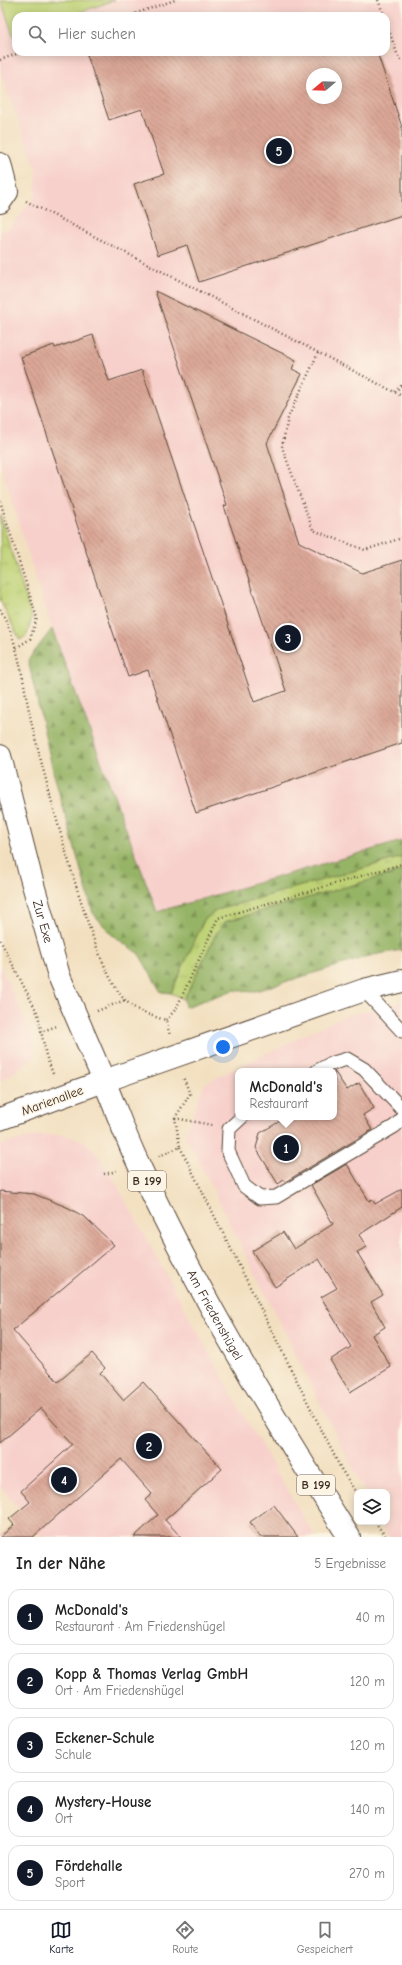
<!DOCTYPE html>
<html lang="de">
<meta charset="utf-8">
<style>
body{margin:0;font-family:"Comic Neue",sans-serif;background:#f6f6f6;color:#222}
.controls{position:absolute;right:12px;bottom:12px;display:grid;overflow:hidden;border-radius:8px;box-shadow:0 2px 10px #0003}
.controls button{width:36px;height:36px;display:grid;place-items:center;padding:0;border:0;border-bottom:1px solid #e0e0e0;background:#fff;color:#222;font:20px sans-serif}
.compass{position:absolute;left:306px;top:68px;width:36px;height:36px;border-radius:50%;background:#fff;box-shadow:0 2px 10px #0003;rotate:251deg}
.you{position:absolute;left:223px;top:1047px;width:14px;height:14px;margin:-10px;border:3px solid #fff;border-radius:50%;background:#1a73e8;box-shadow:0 0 0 6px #1a73e833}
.badge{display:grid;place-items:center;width:26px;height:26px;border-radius:50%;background:#111827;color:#fff;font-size:13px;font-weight:700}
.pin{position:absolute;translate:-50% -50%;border:2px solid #fff;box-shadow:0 1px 4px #0006}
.popup{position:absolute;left:235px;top:1068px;width:102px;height:52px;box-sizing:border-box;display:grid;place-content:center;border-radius:8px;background:#fff;filter:drop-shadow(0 1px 3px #0005);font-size:13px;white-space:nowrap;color:#767676}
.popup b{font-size:15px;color:#222}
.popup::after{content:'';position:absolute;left:50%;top:100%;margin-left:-8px;border:8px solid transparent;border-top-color:#fff}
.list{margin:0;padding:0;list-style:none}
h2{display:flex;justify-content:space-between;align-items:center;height:52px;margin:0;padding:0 16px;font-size:17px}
h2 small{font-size:13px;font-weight:400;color:#767676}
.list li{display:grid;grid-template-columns:26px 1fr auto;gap:12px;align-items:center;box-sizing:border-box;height:56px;margin:0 8px 8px;padding:0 8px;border:1px solid #e0e0e0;border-radius:12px}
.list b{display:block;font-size:15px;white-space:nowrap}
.list p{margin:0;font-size:13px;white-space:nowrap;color:#767676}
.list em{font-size:13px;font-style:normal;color:#767676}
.icon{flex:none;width:22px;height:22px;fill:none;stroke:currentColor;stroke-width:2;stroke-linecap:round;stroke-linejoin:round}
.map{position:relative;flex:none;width:402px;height:1537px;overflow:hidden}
.search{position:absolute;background:#fff;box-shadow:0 2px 10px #0003;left:12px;right:12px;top:12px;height:44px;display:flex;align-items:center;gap:10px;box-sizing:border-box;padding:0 14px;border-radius:12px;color:#767676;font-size:15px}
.sheet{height:372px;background:#fff}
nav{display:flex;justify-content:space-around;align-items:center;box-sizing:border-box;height:56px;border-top:1px solid #e0e0e0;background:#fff;font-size:11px;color:#767676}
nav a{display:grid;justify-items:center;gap:2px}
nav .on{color:#111827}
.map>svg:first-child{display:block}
</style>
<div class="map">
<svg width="402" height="1537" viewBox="0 0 402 1537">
<defs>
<pattern id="grass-tufts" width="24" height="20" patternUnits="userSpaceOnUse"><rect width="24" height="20" fill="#bed275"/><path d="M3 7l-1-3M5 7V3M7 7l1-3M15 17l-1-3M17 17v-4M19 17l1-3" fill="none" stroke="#a4b465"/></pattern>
<pattern id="forest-firs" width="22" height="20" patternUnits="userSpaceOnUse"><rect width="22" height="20" fill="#96b466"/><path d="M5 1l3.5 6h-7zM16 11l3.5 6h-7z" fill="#7c9353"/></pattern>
<pattern id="building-back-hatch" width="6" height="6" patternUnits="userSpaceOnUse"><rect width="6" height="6" fill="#dba797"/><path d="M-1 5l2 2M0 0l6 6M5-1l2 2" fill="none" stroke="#b3887b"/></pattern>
</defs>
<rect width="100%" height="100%" fill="#fcf5e5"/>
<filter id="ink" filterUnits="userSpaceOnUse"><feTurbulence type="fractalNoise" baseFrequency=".025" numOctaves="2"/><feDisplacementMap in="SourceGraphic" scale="8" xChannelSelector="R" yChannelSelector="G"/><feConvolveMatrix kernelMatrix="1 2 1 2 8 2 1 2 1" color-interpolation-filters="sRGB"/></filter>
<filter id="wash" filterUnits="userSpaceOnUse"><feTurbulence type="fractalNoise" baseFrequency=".012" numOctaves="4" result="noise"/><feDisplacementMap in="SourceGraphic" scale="16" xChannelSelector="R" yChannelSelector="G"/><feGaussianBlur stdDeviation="0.9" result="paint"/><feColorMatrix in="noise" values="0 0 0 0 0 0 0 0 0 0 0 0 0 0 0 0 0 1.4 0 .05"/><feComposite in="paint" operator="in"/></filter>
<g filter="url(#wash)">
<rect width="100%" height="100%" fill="#f2dfbf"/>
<path fill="#f7d0cb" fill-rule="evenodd" d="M 0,0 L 402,0 L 402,841 L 157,913 L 52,629 L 0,462 L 0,232 L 10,228 L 35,197 L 37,171 L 0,72 ZM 16,16 L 386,16 L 386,52 L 16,52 ZM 312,74 L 336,74 L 336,98 L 312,98 Z
M 0,965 L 34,1039 L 34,1058 L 0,1082 Z
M 402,1002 L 402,1537 L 388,1537 L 380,1522 L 387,1522 L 387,1492 L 365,1492 L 185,1134 L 204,1084 L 341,1017 ZM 238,1071 L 334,1071 L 334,1117 L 238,1117 Z
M 40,1135 L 65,1135 L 82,1140 L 96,1152 L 118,1187 L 241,1411 L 315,1537 L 42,1537 L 0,1486 L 0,1145 Z"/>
<path fill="url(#grass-tufts)" stroke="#7c7e4a" d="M 0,515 L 32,618 L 27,635 L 20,640 L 0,600 Z
M 402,857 L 402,871 L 224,922 L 216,934 L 184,999 L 171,993 L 204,920 L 217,910 Z"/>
<path fill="url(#forest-firs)" stroke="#686f42" d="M 52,629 L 157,912 L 402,841 L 402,857 L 217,910 L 204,920 L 171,993 L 161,992 L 139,954 L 111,934 L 93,913 L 53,771 L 28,660 Z
M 402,871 L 402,950 L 373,955 L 252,992 L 234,990 L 185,1007 L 184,999 L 216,934 L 224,922 Z"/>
<path fill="#bed275" stroke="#7c7e4a" d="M 1,0 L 115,0 L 69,16 L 16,16 L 16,34 L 13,35 Z"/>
<g id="blocks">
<path fill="url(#building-back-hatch)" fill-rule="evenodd" d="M 86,52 L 377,52 L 402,127 L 402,215 L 199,282 L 187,245 L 158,255 L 134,184 L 164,174 L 142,109 L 109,120 ZM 312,74 L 336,74 L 336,98 L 312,98 Z
M 155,291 L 296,360 L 292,369 L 302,374 L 267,443 L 299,542 L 362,573 L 402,560 L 402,743 L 196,813 L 148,670 L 128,677 L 21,357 L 54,345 L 55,348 L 93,335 L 109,381 L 142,370 L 254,702 L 286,691 L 224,506 L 227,505 Z
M 334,1071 L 347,1090 L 359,1083 L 374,1108 L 363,1115 L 372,1130 L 285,1182 L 284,1180 L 278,1184 L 256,1148 L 260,1133 L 287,1117 L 334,1117 Z
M 347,1164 L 369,1201 L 372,1199 L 375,1204 L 402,1189 L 402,1207 L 359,1235 L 367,1247 L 357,1252 L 383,1295 L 371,1302 L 385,1327 L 372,1335 L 391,1367 L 350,1392 L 330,1360 L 351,1347 L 321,1297 L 337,1288 L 319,1259 L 275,1287 L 252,1251 L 283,1232 L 294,1249 L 333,1224 L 311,1185 Z
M 0,1191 L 34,1194 L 69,1208 L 86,1218 L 114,1245 L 13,1330 L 58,1382 L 92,1353 L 105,1368 L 100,1373 L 123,1400 L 143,1382 L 222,1469 L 165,1520 L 181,1537 L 134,1537 L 158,1515 L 145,1500 L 152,1494 L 121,1459 L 33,1537 L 0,1537 L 14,1525 L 9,1519 L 30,1502 L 21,1491 L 73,1444 L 41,1408 L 0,1443 Z
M 274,1505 L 298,1537 L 260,1537 L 250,1522 Z"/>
</g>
</g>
<g filter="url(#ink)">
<use href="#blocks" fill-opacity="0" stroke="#564536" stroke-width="1"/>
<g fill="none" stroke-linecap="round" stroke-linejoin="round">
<defs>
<path id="lane" d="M 364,990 L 402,1031
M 317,1071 L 330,1064 L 347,1059 L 364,1069 L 402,1109
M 242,1117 L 229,1129 L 228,1151 L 244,1186 L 260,1198 L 276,1197 L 395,1126 L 402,1119"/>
<path id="street" d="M 0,164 L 7,192 L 0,202"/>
<g id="secondary">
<path id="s1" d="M 0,756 L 30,874 L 59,976 L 104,1081 L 0,1119"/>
</g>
<g id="primary">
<path id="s2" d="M 104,1081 C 116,1109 126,1138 139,1165 C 198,1294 273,1417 349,1537"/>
</g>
<path id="highway" d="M 104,1081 L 364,990 L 402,981"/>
</defs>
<use href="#lane" stroke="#564536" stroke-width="15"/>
<use href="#street" stroke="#564536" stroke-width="24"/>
<use href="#secondary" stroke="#564536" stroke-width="24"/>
<use href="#primary" stroke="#564536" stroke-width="24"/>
<use href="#highway" stroke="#564536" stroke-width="24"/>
<path stroke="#564536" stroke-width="2.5" stroke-dasharray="1 3" stroke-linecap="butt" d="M 378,0 L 384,16
M 128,16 L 175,0
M 386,22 L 399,59 L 402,61
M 0,60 L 22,52
M 26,201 L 402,396
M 318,353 L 288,418 L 282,447 L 313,530 L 365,550 L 402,538
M 395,392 L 402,385
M 0,501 L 37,618 L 30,639 L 16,648
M 0,609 C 20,644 23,686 32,725 C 48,790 66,856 87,920 C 94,941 110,986 126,1001 C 138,1012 151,1016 166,1020 L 170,1036
M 0,940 L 38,1014 L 46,1056 L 54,1076
M 97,1011 L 125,1000
M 166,1020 L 176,1009 L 218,918 L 402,864
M 40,1032 L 57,1026
M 175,1118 L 212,1125
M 180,1147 L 341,1469 L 357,1494
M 159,1156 L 180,1147 L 175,1118 L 190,1094 L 183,1077
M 104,1174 L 117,1171
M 375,1522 L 386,1537"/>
<use href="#lane" stroke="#fff" stroke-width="13"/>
<use href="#street" stroke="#fff" stroke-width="22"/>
<use href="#secondary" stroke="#fff" stroke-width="22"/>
<use href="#primary" stroke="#fff" stroke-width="22"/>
<use href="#highway" stroke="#fff" stroke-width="22"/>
</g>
</g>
<g text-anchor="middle" stroke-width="3" stroke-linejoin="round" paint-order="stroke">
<g fill="#fcf5e5" stroke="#75675a" stroke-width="1">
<rect x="128" y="1171" width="38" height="20" rx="3"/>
<rect x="297" y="1475" width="38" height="20" rx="3"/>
</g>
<g font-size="12" font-weight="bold" fill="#3b2a1e">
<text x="147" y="1185">B 199</text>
<text x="316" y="1489">B 199</text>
</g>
<g font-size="13" fill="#3b2a1e" stroke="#fcf5e5">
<text dy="5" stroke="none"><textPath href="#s1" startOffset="171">Zur Exe</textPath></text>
<text transform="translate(52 1100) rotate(-20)" y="5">Marienallee</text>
<text dy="5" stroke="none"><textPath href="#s2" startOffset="259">Am Friedenshügel</textPath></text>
</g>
</g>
</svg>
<div class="controls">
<button><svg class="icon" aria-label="layers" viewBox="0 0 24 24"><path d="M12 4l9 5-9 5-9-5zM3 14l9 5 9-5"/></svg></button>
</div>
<svg class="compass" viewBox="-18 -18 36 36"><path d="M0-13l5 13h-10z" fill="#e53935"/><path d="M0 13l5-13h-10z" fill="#767676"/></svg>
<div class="you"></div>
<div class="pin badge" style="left:286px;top:1148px">1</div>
<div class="popup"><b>McDonald's</b>Restaurant</div>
<div class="pin badge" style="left:149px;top:1446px">2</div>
<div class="pin badge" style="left:288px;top:638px">3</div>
<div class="pin badge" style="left:64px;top:1480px">4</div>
<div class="pin badge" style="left:279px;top:151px">5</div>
<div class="search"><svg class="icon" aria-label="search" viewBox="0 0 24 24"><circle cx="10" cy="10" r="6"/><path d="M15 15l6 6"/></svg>Hier suchen</div>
</div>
<section class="sheet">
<h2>In der Nähe<small>5 Ergebnisse</small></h2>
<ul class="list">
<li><span class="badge">1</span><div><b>McDonald's</b><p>Restaurant · Am Friedenshügel</p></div><em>40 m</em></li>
<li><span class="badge">2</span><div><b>Kopp &amp; Thomas Verlag GmbH</b><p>Ort · Am Friedenshügel</p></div><em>120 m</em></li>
<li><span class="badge">3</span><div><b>Eckener-Schule</b><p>Schule</p></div><em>120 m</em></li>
<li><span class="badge">4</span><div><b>Mystery-House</b><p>Ort</p></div><em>140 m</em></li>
<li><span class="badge">5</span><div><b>Fördehalle</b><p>Sport</p></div><em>270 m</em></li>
</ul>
</section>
<nav>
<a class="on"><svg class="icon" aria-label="map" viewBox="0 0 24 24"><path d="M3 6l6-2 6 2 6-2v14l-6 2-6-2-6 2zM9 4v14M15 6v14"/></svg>Karte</a>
<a><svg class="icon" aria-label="directions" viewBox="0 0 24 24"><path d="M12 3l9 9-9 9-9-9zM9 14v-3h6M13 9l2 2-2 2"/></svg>Route</a>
<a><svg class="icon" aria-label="saved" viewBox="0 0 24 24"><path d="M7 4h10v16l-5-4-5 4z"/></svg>Gespeichert</a>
</nav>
